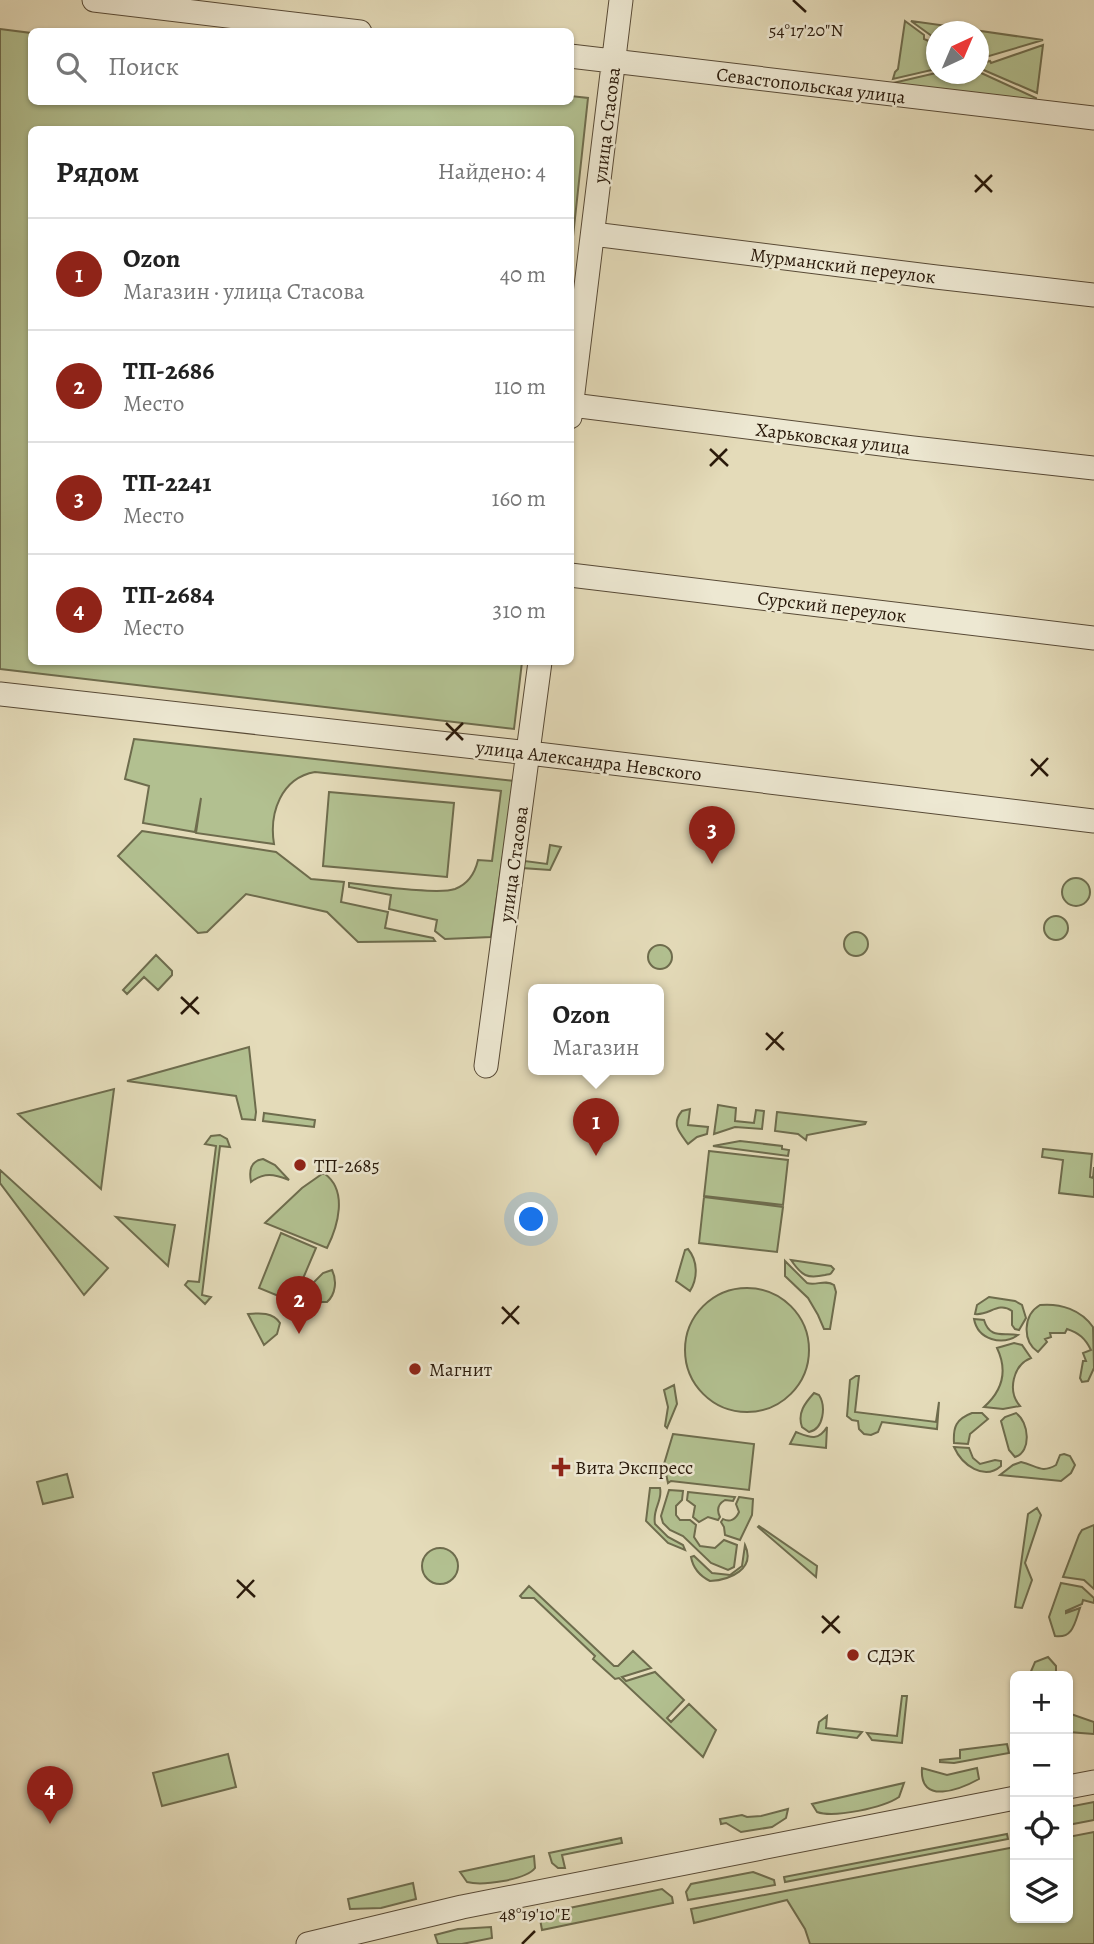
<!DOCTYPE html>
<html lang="ru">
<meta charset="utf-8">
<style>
body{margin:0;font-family:Alegreya,serif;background:#f6f6f6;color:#222}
.controls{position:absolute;right:21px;bottom:21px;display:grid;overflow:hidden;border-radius:10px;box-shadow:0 2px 5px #0004}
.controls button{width:63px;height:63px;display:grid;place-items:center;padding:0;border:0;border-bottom:2px solid #e0e0e0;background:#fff;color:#222;font:35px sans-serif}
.compass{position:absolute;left:926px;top:21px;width:63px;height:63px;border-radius:50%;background:#fff;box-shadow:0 2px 5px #0004;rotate:44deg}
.you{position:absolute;left:532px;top:1220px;width:24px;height:24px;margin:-18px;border:5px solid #fff;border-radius:50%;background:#1a73e8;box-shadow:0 0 0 10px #1a73e833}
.badge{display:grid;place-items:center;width:46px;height:46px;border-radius:50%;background:#8f2418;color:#fff;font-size:23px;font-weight:700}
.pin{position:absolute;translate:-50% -58px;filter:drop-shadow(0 2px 4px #0008)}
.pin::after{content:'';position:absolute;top:37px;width:24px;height:21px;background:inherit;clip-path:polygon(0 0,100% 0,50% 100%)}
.popup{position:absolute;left:528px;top:984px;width:136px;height:91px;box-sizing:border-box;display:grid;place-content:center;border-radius:10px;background:#fff;filter:drop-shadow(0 2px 5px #0005);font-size:23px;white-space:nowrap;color:#767676}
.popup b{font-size:26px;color:#222}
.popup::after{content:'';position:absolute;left:50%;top:100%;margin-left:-14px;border:14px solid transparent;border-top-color:#fff}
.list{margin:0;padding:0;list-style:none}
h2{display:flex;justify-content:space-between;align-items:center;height:91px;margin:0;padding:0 28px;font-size:30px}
h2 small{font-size:23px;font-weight:400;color:#767676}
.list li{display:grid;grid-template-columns:46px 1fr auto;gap:21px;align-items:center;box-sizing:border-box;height:112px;padding:0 28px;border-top:2px solid #e0e0e0}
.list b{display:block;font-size:26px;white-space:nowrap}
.list p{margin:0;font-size:23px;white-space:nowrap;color:#767676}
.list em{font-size:23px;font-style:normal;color:#767676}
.icon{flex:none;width:38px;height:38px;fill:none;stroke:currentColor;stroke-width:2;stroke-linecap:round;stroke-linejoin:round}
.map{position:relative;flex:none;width:1094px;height:1944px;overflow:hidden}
.search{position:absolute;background:#fff;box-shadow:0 2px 5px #0004;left:28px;top:28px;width:546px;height:77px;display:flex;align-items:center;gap:18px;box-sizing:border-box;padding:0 24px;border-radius:10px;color:#767676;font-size:26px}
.panel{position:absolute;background:#fff;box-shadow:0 2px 5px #0004;left:28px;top:126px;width:546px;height:539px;border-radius:10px}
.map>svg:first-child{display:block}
</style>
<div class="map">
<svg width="1094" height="1944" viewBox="0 0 1094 1944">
<rect width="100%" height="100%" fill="#e4dbb9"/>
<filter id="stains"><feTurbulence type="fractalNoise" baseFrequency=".00286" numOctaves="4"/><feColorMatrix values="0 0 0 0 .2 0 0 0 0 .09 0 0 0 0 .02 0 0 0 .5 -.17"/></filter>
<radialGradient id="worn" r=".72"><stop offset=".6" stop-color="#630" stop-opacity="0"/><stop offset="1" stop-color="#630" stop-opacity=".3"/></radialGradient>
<path fill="#b2c090" stroke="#6e6c4d" stroke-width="2" d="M 905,21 L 924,35 L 924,39 L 936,44 L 936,69 L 893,79 L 895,72 L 898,69 Z
M 911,21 L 962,28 L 962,31 L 936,32 L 936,39 Z
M 0,29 L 31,33 L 32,102 L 570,102 L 571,96 L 588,98 L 571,255 L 570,130 L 32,130 L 32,662 L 522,662 L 514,729 L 0,669 Z
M 967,29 L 1043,40 L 979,59 L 978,32 L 966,31 Z
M 1043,45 L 1037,93 L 979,68 L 979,64 L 990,61 L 991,63 Z
M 979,72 L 1036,98 L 1035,106 L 893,83 L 936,73 L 966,75 Z
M 134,739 L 514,781 L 491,937 L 445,939 L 435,931 L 437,920 L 389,909 L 391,895 L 349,887 L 349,883 C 370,885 438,895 455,889 C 468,884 475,873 478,860 L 492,861 L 501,791 L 315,772 C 281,778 269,813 274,844 L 196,833 L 201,798 L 195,832 L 143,823 L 149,786 L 125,779 Z
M 329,792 L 454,803 L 447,877 L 323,866 Z
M 142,831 L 276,852 L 311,879 L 344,882 L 341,902 L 388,912 L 385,928 L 433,938 L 435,941 L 358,942 L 327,912 L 246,894 L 207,932 L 198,933 L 118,856 Z
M 550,845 L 561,847 L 550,870 L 522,868 L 525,861 L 547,864 Z
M1062 892a14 14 0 1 1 28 0a14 14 0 1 1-28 0Z
M1044 928a12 12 0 1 1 24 0a12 12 0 1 1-24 0Z
M844 944a12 12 0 1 1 24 0a12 12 0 1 1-24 0Z
M648 957a12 12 0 1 1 24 0a12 12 0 1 1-24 0Z
M 156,955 L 172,971 L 172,975 L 158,990 L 144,977 L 127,994 L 123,990 Z
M 249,1047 L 256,1112 L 255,1120 L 242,1119 L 236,1096 L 127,1081 Z
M 114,1089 L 101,1189 L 18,1114 Z
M 718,1105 L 736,1108 L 735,1121 L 754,1123 L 756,1110 L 764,1111 L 762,1129 L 735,1127 L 714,1134 Z
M 690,1109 L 688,1125 L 708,1127 L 707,1134 L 697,1137 L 688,1144 C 679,1132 671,1124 682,1111 Z
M 777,1112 L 866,1122 L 865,1124 L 807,1135 L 806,1140 L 798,1134 L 775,1131 Z
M 264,1113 L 315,1120 L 314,1127 L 263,1121 Z
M 220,1135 L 227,1139 L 230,1147 L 220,1146 L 202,1295 L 211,1297 L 205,1304 L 185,1285 L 188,1281 L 199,1282 L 216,1146 L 205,1144 L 211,1136 Z
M 740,1141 L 782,1146 L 782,1149 L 789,1150 L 788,1156 L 713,1146 Z
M 1043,1149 L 1092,1154 L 1090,1177 L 1093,1178 L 1094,1167 L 1094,1197 L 1059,1193 L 1063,1160 L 1042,1157 Z
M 709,1151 L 788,1160 L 783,1205 L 704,1196 Z
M 263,1159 L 275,1165 L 289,1180 C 274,1174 264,1172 251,1182 C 249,1171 250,1161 263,1159 Z
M 0,1170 L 108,1268 L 84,1295 L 0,1183 Z
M 322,1174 L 325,1174 C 348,1191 338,1226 327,1248 L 265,1223 L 302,1188 Z
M 704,1197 L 783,1207 L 777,1252 L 699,1243 Z
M 116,1217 L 175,1225 L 168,1266 Z
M 281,1233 L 316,1248 L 293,1302 L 259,1288 Z
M 688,1249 C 698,1261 698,1278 690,1291 L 676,1281 L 685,1250 Z
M 791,1260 L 831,1266 L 834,1269 C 829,1276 833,1273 825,1275 C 807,1279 802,1276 791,1260 Z
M 785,1261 L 807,1283 C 816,1286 825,1279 834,1285 L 836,1292 L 830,1329 L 824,1329 L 818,1315 L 808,1298 L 785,1276 Z
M 332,1270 C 337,1280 336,1294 327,1302 L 321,1302 L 314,1291 L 313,1283 L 323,1273 Z
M685 1350a62 62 0 1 1 124 0a62 62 0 1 1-124 0Z
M 989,1297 L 1015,1301 L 1022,1305 L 1026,1318 L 1019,1330 L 1015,1329 L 1012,1325 L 1012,1311 C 998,1301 989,1316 975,1314 L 977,1305 Z
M 1040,1305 C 1061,1303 1081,1310 1093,1327 L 1094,1368 L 1088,1381 L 1082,1382 L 1080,1378 L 1083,1361 L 1086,1361 L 1083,1353 L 1091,1350 C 1085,1338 1079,1333 1067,1329 L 1065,1333 L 1050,1333 L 1051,1337 L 1045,1339 L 1047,1342 L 1038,1352 C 1022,1341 1023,1315 1040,1305 Z
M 248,1314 C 260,1313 273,1312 280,1323 L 277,1334 L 264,1345 Z
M 974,1319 L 984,1320 C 990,1340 1004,1332 1018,1335 C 1002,1346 978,1340 974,1319 Z
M 1014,1343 L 1022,1345 L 1031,1358 C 1013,1365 1007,1391 1020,1406 L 1003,1409 L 984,1407 C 1003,1390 1008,1371 997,1348 Z
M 856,1376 L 859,1376 L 855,1412 L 936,1422 L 939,1402 L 937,1429 L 882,1422 L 878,1432 L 871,1435 L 864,1434 L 859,1429 L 858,1421 L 852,1420 L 847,1416 L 850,1380 Z
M 674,1385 L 677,1404 L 667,1428 L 665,1426 L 668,1407 L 664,1390 Z
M 814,1393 L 819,1395 C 826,1406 824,1429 809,1432 L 802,1427 C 797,1413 805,1403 814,1393 Z
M 972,1413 L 982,1413 L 988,1419 L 970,1434 L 968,1444 L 954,1443 C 953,1427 956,1419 972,1413 Z
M 1016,1413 C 1029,1422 1032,1452 1015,1457 L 1009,1450 L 1001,1421 L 1005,1417 Z
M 827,1427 L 826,1448 L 790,1444 L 796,1432 C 809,1437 818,1442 827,1427 Z
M 673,1434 L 754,1444 L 749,1490 L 671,1481 L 668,1483 L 664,1464 Z
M 954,1447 L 969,1448 L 973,1458 L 980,1464 L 995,1460 L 1001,1461 L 1001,1466 C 984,1481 962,1465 954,1447 Z
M 1064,1454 L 1070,1456 L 1075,1465 L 1071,1473 L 1061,1481 L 1000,1475 L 1013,1465 L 1021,1462 C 1036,1465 1041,1474 1056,1465 L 1060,1455 Z
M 67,1474 L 73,1497 L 43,1504 L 37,1482 Z
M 650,1488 L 660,1488 C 663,1501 652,1509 655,1524 L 668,1537 L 683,1545 L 685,1550 L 668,1543 L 646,1521 Z
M 669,1490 L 683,1491 L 682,1500 L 676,1506 L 676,1515 L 680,1520 L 690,1520 L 696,1525 L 694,1537 L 700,1546 L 715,1548 L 724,1540 L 737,1545 L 734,1567 L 728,1570 L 711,1563 L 683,1536 L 670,1530 L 663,1523 L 661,1516 Z
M 688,1492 L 735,1497 L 733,1501 L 725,1500 C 718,1504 716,1509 720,1517 L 718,1520 L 708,1517 L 699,1522 L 693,1517 L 695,1506 L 687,1500 Z
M 739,1497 L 753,1499 L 752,1515 L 740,1540 L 725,1535 L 724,1527 L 721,1522 L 723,1519 C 730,1523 736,1519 739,1512 L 736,1504 Z
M 1037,1508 L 1041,1515 L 1025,1563 L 1032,1580 L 1022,1608 L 1015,1607 L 1028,1514 Z
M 1094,1525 L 1094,1589 L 1084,1580 L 1063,1577 L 1079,1535 L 1082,1530 Z
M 759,1526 L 817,1566 L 816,1577 L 758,1527 Z
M 745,1545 C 756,1569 730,1580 710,1581 C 700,1576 693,1568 691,1557 L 694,1556 L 712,1573 L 730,1575 L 742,1566 Z
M422 1566a18 18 0 1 1 36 0a18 18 0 1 1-36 0Z
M 1061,1583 L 1082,1587 L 1094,1598 L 1094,1603 L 1083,1600 L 1082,1604 L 1066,1611 L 1066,1613 L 1080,1608 C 1075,1622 1073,1639 1055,1636 L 1049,1617 Z
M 529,1586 L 614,1666 L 618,1666 L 633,1651 L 651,1668 L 622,1677 L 626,1681 L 655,1672 L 684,1700 L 667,1718 L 671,1722 L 689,1704 L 716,1730 L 703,1757 L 619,1678 L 615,1679 L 593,1659 L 595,1656 L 534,1598 L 522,1598 L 520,1596 Z
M 1048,1657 L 1056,1666 L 1056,1676 L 1029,1676 L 1035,1662 Z
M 902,1696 L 907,1696 L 902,1743 L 872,1740 L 867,1733 L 897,1736 Z
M 1068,1713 L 1094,1722 L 1094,1734 L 1068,1732 Z
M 827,1716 L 826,1728 L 862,1732 L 857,1738 L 817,1733 L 819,1722 Z
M 1007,1744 L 1009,1753 L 954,1763 L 940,1762 L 940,1760 L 960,1758 L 960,1750 Z
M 228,1754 L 236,1787 L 162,1806 L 153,1773 Z
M 977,1768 L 979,1779 C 961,1789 919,1806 922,1768 L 947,1775 Z
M 904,1783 L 899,1797 C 883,1808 834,1818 817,1812 L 812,1804 Z
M 1094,1802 L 1094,1820 L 1068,1825 L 1068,1807 Z
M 788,1809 L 786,1818 L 772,1827 L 741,1832 L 726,1823 L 721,1824 L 720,1819 L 742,1815 L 747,1817 L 761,1816 Z
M 1094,1832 L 1094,1944 L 810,1944 L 805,1929 L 787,1900 L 694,1923 L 691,1909 L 1015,1847 L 1015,1918 L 1068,1918 L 1068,1837 Z
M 1007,1834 L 1008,1839 L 785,1882 L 784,1877 Z
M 621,1838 L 622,1843 L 562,1855 L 565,1868 L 558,1868 L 552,1863 L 549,1853 Z
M 534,1856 L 535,1868 C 526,1880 482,1886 467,1882 L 460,1872 Z
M 753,1872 L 774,1880 L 775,1885 L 688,1900 L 686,1892 L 691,1884 Z
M 413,1883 L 416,1899 L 381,1908 L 350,1909 L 348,1899 Z
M 662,1889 L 672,1897 L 673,1903 L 542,1930 L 540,1919 L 545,1913 Z
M 491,1927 L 492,1938 L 462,1944 L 438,1944 L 435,1935 L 458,1929 Z"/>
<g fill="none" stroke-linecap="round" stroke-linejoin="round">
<defs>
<path id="minor" d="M 94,0 L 360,32
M 570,56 L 1094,118
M 593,234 L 936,277 L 1094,295
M 572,405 L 913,448 L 1094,468
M 570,417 L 621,0
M 570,575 L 1094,638
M 0,694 L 529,753 L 1094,821
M 486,1066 L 540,662
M 1068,1787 L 1094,1782
M 308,1944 L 462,1907 L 1015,1798"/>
</defs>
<use href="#minor" stroke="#584a36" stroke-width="25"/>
<use href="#minor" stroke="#ede8d2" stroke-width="23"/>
</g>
<path fill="none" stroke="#29190a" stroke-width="2.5" d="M 793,0 L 806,12M 975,175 L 992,192M 975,192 L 992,175M 710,449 L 728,466M 710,466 L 727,449M 446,723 L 463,740M 446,740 L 463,723M 1031,759 L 1048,776M 1031,776 L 1048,758M 181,997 L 199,1014M 181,1014 L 198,997M 766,1033 L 784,1050M 766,1050 L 783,1032M 502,1307 L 519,1324M 502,1324 L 519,1306M 237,1580 L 255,1597M 237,1598 L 254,1580M 822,1616 L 840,1633M 822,1633 L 839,1616M 522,1944 L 535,1931"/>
<g fill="#8f2418" stroke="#ede8d2" stroke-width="2.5">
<circle cx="300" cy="1165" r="7"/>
<circle cx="415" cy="1369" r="7"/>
<path d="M557.5 1456.5h7v7h7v7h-7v7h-7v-7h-7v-7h7z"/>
<circle cx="853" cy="1655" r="7"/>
</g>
<g text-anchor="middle" stroke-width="5" stroke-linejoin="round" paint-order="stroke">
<g font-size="19" fill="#29190a" stroke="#ede8d2">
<text transform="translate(811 85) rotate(7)" y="7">Севастопольская улица</text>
<text transform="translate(606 125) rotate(-83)" y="7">улица Стасова</text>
<text transform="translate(843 265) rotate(7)" y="7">Мурманский переулок</text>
<text transform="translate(833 438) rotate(7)" y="7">Харьковская улица</text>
<text transform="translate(832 606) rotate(7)" y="7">Сурский переулок</text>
<text transform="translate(589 760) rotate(7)" y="7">улица Александра Невского</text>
<text transform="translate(513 864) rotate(-82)" y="7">улица Стасова</text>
</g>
<g font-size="19" fill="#29190a" stroke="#ede8d2" text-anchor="start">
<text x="314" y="1172">ТП-2685</text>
<text x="429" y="1376">Магнит</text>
<text x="575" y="1474">Вита Экспресс</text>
<text x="867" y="1662">СДЭК</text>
</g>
</g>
<g font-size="18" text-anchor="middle" fill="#29190a" stroke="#ede8d2" stroke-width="5" stroke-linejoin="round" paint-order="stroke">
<text x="806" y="36">54°17'20"N</text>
<text x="535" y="1920">48°19'10"E</text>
</g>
<rect width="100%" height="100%" filter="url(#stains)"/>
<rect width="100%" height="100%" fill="url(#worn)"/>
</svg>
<div class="controls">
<button>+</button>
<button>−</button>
<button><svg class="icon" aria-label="locate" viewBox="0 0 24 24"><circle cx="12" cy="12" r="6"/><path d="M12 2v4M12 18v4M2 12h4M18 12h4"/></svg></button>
<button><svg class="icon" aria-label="layers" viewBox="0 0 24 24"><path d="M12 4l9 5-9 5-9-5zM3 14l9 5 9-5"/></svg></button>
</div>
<svg class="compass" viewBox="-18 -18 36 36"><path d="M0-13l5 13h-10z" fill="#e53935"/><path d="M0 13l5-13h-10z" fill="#767676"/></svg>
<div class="you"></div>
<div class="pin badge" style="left:596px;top:1156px">1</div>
<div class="popup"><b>Ozon</b>Магазин</div>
<div class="pin badge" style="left:299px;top:1334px">2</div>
<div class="pin badge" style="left:712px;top:864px">3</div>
<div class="pin badge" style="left:50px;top:1824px">4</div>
<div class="search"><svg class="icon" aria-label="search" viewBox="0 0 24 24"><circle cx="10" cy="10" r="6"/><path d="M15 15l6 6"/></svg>Поиск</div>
<section class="panel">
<h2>Рядом<small>Найдено: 4</small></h2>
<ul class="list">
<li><span class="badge">1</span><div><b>Ozon</b><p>Магазин · улица Стасова</p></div><em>40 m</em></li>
<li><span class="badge">2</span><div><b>ТП-2686</b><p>Место</p></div><em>110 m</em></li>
<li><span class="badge">3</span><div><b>ТП-2241</b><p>Место</p></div><em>160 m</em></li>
<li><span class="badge">4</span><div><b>ТП-2684</b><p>Место</p></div><em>310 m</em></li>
</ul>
</section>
</div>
